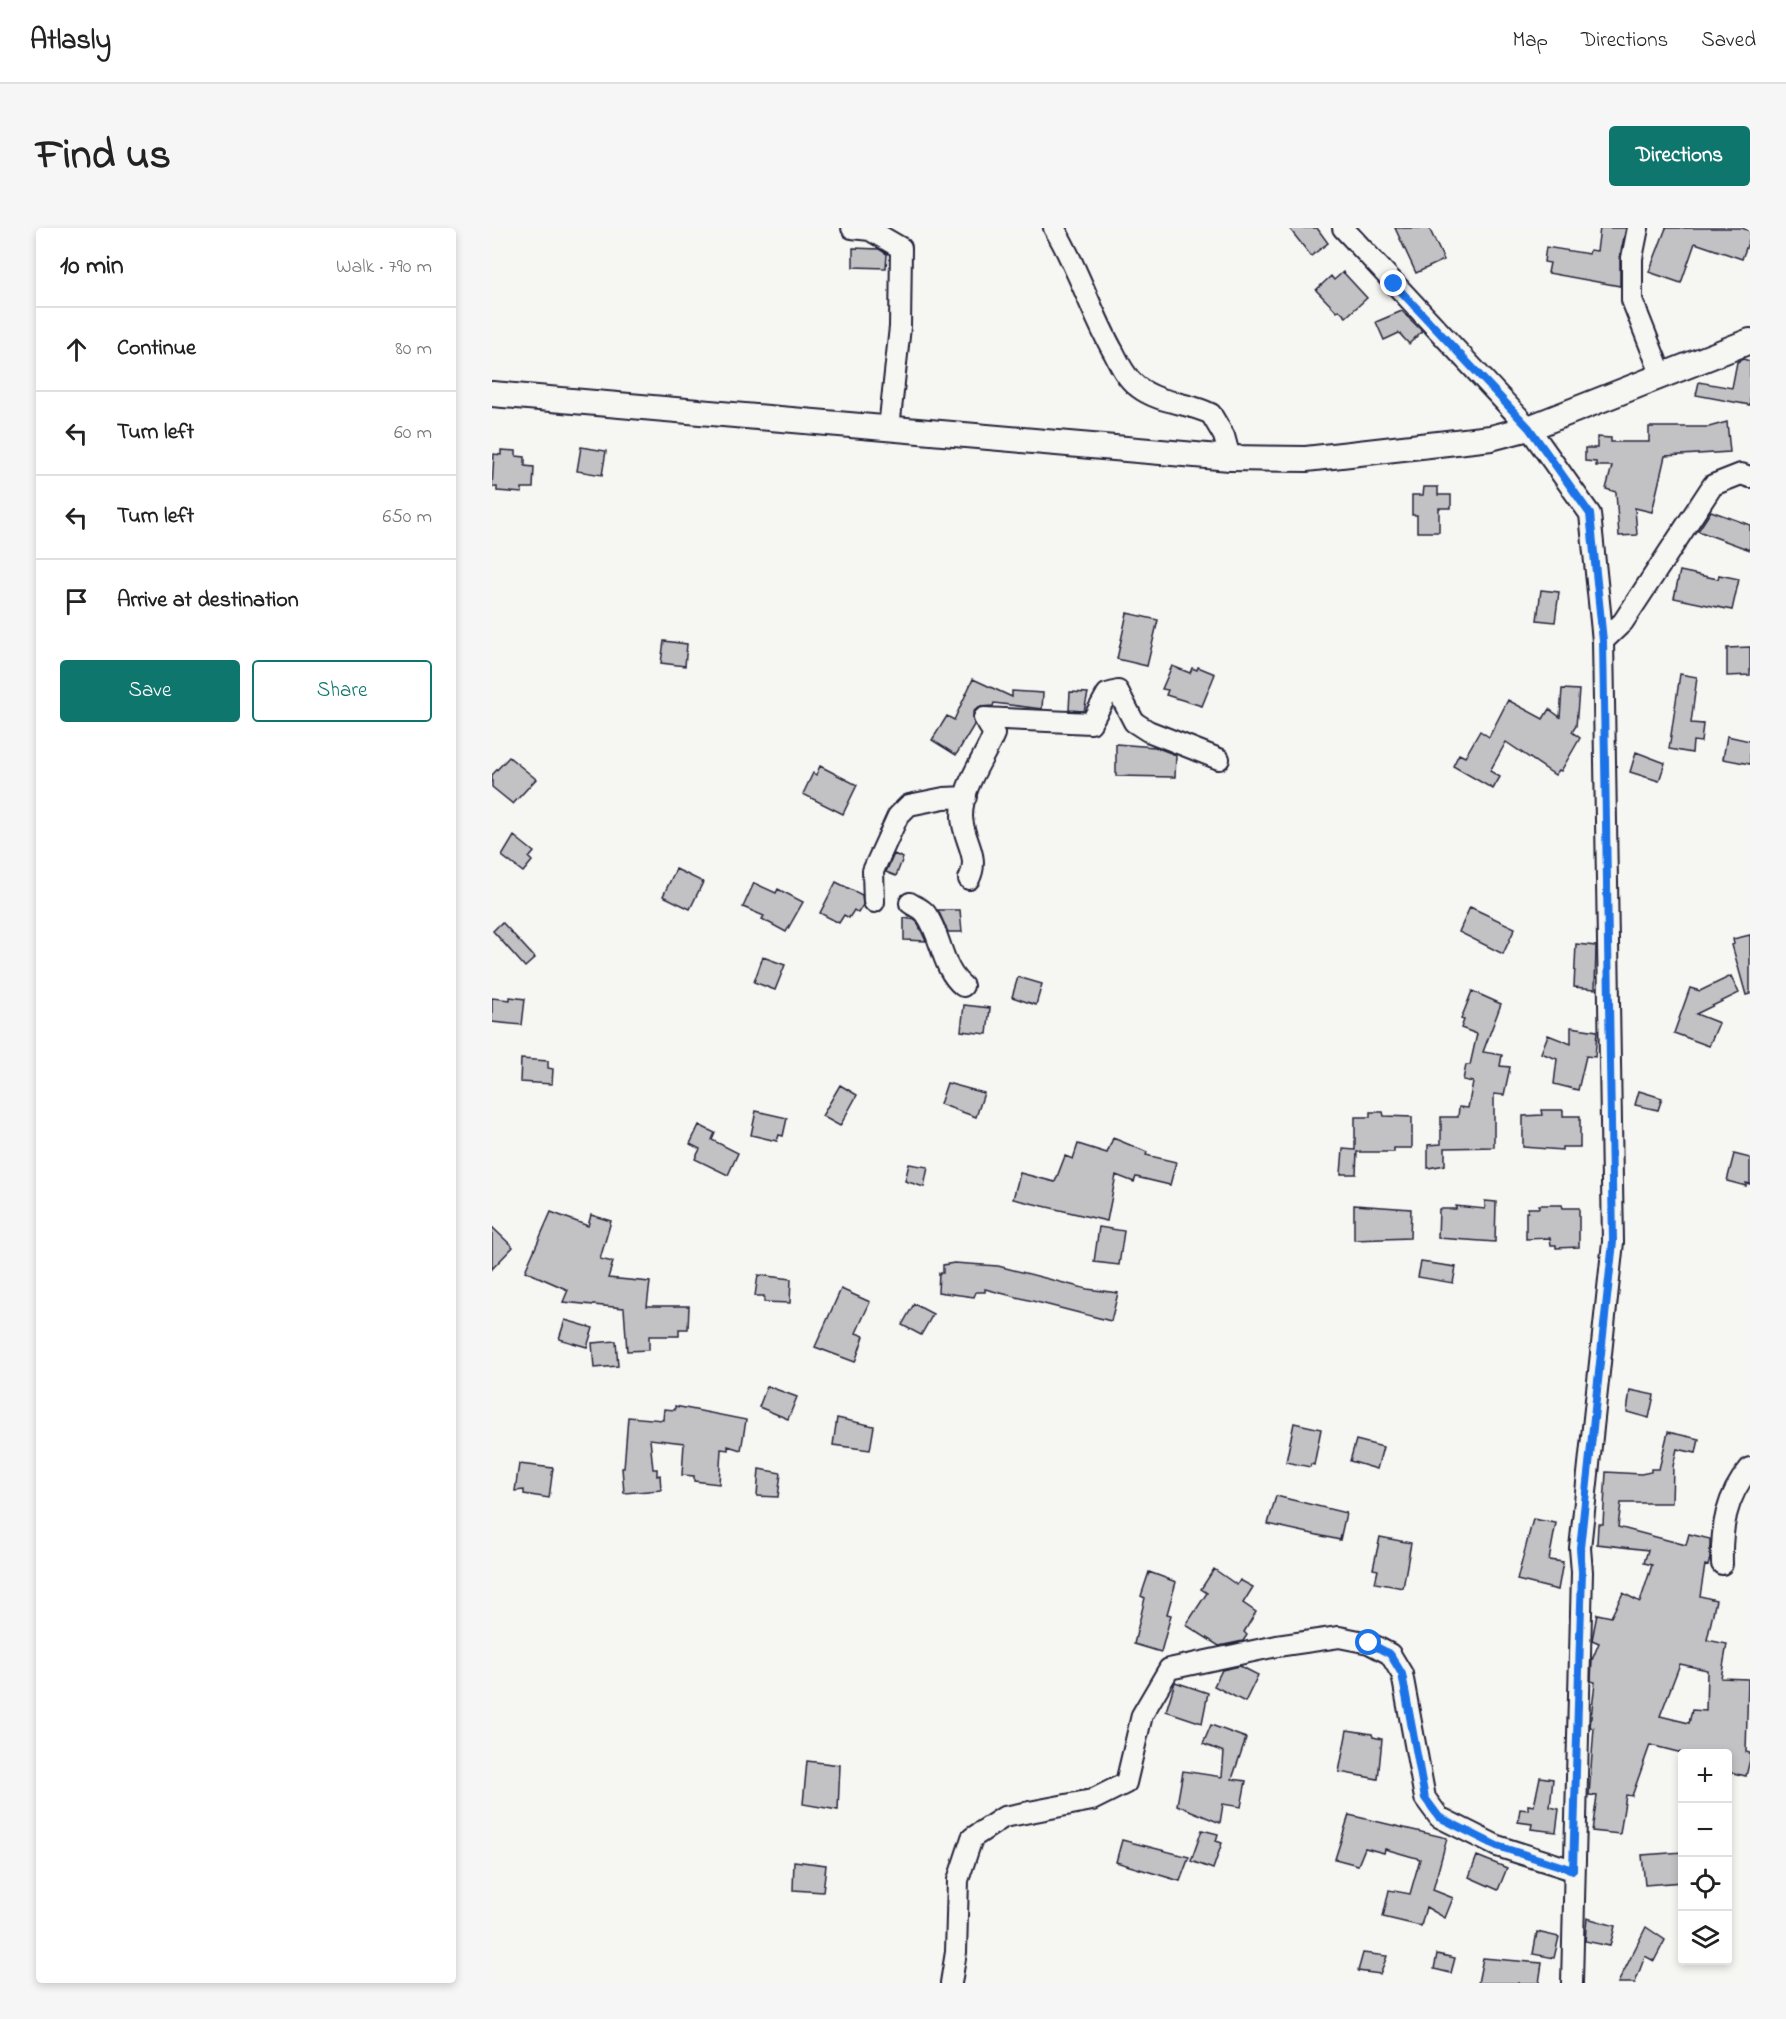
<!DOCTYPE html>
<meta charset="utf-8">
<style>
body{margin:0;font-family:"Indie Flower",sans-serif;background:#f6f6f6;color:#222}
.controls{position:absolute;right:18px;bottom:18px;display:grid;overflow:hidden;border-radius:6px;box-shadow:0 3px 9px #0003}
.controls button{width:54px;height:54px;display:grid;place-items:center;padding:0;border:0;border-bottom:2px solid #e0e0e0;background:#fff;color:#222;font:30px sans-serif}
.stop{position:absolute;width:18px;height:18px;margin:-14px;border:4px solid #1a73e8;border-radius:50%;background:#fff}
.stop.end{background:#1a73e8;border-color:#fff;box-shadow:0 2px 6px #0008}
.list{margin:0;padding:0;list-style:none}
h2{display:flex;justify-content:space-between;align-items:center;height:78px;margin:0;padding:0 24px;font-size:26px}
h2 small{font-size:20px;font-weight:400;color:#767676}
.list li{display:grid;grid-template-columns:39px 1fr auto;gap:18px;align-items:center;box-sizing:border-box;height:84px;padding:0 24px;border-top:2px solid #e0e0e0}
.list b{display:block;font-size:22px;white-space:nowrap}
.list em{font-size:20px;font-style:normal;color:#767676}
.actions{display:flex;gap:12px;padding:18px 24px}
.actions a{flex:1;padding:14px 0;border:2px solid #0f766e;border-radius:6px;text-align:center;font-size:21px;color:#0f766e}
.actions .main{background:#0f766e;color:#fff}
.icon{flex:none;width:33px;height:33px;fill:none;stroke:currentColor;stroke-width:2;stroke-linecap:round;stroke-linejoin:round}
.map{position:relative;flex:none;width:1258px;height:1755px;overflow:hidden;border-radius:6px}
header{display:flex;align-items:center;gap:36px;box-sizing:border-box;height:84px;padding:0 30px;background:#fff;border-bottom:2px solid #e0e0e0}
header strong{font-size:28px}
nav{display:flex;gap:33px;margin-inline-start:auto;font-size:21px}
.intro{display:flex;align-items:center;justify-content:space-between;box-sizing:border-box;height:144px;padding:0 36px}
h1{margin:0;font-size:42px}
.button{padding:15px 27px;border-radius:6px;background:#0f766e;color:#fff;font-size:21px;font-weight:700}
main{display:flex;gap:36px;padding:0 36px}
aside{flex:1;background:#fff;border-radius:6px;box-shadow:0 3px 9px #0003}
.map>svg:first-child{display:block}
</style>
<header>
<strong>Atlasly</strong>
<nav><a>Map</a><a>Directions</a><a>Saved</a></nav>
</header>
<div class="intro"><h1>Find us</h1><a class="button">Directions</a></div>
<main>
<aside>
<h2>10 min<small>Walk · 790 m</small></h2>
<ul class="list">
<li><svg class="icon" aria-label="ahead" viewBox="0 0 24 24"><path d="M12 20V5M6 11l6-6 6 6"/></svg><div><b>Continue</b></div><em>80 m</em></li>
<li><svg class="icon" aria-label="left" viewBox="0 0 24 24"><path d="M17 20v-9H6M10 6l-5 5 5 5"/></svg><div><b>Turn left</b></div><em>60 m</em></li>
<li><svg class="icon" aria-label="left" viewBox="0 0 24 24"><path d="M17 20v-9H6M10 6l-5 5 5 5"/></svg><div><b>Turn left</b></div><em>650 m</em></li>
<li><svg class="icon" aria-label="arrive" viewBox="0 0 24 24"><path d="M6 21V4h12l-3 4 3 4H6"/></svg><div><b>Arrive at destination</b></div></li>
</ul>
<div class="actions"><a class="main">Save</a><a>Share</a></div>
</aside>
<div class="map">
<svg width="1258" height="1755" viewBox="0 0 1258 1755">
<rect width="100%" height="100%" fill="#f6f6f2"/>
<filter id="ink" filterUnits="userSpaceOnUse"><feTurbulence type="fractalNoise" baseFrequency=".0167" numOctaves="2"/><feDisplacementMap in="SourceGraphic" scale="12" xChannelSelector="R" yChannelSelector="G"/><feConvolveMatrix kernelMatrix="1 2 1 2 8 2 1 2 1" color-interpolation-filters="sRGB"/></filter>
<g filter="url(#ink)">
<path fill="#c2c2c4" stroke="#22223b" stroke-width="1.5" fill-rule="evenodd" d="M 797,0 L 825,0 L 836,15 L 819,28 Z
M 903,0 L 937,0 L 952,32 L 924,45 Z
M 1108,0 L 1134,0 L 1128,28 L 1128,58 L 1056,45 L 1058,35 L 1052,34 L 1054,19 L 1097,26 L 1098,22 L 1105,23 Z
M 1174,0 L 1250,0 L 1258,3 L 1258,9 L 1250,31 L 1203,15 L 1189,55 L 1157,44 Z
M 361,20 L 387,21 L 395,26 L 394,40 L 361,39 Z
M 851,44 L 875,70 L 854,89 L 847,82 L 845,84 L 824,62 L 839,48 L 842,52 Z
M 910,83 L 930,103 L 917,116 L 907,105 L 892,112 L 884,94 Z
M 1251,131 L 1258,133 L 1258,177 L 1204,167 L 1207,154 L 1240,160 L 1245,134 Z
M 1235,194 L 1238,224 L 1173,228 L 1160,284 L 1143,280 L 1145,307 L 1127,308 L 1124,264 L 1114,261 L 1120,238 L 1104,238 L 1104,234 L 1093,233 L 1093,220 L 1105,220 L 1105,209 L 1119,210 L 1119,214 L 1157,214 L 1157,199 L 1217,199 Z
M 89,219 L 114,223 L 110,247 L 85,243 Z
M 9,222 L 24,223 L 24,228 L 33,229 L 33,238 L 42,239 L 41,260 L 30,260 L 30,265 L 5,263 L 5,259 L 0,259 L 2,226 L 9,227 Z
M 932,259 L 946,259 L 946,267 L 959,267 L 959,280 L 947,280 L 947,304 L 925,304 L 925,287 L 920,287 L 920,267 L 931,267 Z
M 1219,283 L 1258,297 L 1258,322 L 1206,303 Z
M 1188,343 L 1226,351 L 1227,347 L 1247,351 L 1240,382 L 1182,370 Z
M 1049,362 L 1067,364 L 1063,394 L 1045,392 Z
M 635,385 L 666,392 L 655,438 L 625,431 Z
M 172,413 L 195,416 L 193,438 L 169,435 Z
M 1258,419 L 1258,447 L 1235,448 L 1235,420 Z
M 680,438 L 698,445 L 700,440 L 705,442 L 706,439 L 723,446 L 710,478 L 674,467 L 676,462 L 670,461 Z
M 1188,446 L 1205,449 L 1199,495 L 1211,496 L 1209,514 L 1201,513 L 1200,525 L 1177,521 Z
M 481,451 L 520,469 L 520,463 L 551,465 L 550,481 L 502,475 L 501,478 L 487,479 L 481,484 L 482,497 L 464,527 L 440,512 L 455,488 L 462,492 Z
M 1070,461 L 1087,462 L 1084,498 L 1080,504 L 1088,510 L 1069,543 L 1067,542 L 1063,547 L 1014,514 L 998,543 L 1008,549 L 1001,561 L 961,538 L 967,526 L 973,529 L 988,503 L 997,509 L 1016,472 L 1051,491 L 1057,481 L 1068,489 Z
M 578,464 L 596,465 L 592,483 L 577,482 Z
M 1235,508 L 1258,513 L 1258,536 L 1231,531 Z
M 624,516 L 663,519 L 684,527 L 683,549 L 624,548 Z
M 1144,524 L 1173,535 L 1167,553 L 1138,544 Z
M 17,529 L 44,551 L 21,576 L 0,559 L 0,547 Z
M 328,538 L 365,557 L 351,586 L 311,566 L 321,545 L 324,547 Z
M 22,608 L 42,624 L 37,630 L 40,633 L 31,644 L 10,628 Z
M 402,626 L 411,630 L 404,648 L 394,644 Z
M 184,641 L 211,654 L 198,681 L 171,668 Z
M 344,654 L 370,667 L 371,677 L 366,685 L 362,682 L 357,690 L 352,687 L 347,695 L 328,685 Z
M 262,655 L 284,665 L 286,661 L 311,674 L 294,704 L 270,691 L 272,688 L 251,679 Z
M 978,679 L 1023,700 L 1011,726 L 967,704 Z
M 446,682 L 468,682 L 470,704 L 456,704 Z
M 412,690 L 424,692 L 434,713 L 412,712 Z
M 10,694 L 43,730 L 33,739 L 1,703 Z
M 1258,707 L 1258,766 L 1254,767 L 1240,717 L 1242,716 L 1241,711 Z
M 1084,716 L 1104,718 L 1103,761 L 1082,759 Z
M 271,729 L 293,737 L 283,762 L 262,754 Z
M 1239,748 L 1247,765 L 1204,786 L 1227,795 L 1217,818 L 1182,805 L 1198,760 L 1208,763 Z
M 526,749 L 550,756 L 544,777 L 520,769 Z
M 980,763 L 1009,776 L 991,824 L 1010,827 L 1008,838 L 1018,839 L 1012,867 L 1002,866 L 1002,919 L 953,920 L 953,937 L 936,940 L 936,917 L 949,916 L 949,889 L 966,889 L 967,879 L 976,880 L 981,854 L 971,852 L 974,837 L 978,837 L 985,806 L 969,800 L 972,792 L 969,791 Z
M 18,769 L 33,771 L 30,797 L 0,794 L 0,770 L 18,772 Z
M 472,777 L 498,780 L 495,806 L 469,803 Z
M 1079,799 L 1105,803 L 1103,829 L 1094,828 L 1086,862 L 1062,856 L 1065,831 L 1049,825 L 1056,807 L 1079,816 Z
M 29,831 L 56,833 L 56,840 L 61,841 L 60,856 L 28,854 Z
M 455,855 L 492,865 L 484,889 L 448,876 Z
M 348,857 L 365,867 L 348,898 L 330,888 Z
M 1147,863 L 1170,870 L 1166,882 L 1143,877 Z
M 1049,882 L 1071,882 L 1071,888 L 1088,888 L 1088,919 L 1070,919 L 1070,922 L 1031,919 L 1031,888 L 1050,887 Z
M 264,883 L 295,890 L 291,908 L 287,907 L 285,913 L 259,907 Z
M 878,884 L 891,884 L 892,888 L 920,889 L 920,920 L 902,920 L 902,924 L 865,924 L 864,946 L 849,946 L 851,921 L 863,922 L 863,889 L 878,889 Z
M 207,897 L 223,905 L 220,912 L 246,925 L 236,947 L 203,931 L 208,921 L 198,916 Z
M 621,910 L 655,924 L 654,927 L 684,934 L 678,957 L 644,949 L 642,954 L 624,947 L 615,993 L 521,971 L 528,945 L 563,954 L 573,928 L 581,931 L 586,916 L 615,925 Z
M 1242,926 L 1258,930 L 1258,956 L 1254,955 L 1254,958 L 1235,953 Z
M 417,936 L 436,939 L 432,959 L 413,953 Z
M 993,973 L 1004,974 L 1003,1014 L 946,1010 L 947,981 L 964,981 L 964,978 L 993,981 Z
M 862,977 L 919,981 L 918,1010 L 862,1012 Z
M 1047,977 L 1070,977 L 1071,980 L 1087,980 L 1087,1019 L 1064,1020 L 1064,1017 L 1059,1017 L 1058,1010 L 1034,1011 L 1034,984 L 1036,984 L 1036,980 L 1047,980 Z
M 59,984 L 96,998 L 99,987 L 119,993 L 108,1031 L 121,1034 L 116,1050 L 158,1054 L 155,1078 L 197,1078 L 196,1101 L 187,1101 L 187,1108 L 157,1108 L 157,1122 L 135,1123 L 132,1080 L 71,1074 L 76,1062 L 33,1043 Z
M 0,999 L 21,1019 L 0,1041 Z
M 607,999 L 632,1003 L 627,1037 L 602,1034 Z
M 929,1034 L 964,1039 L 961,1055 L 926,1049 Z
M 462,1035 L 506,1038 L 595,1061 L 626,1065 L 619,1093 L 493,1061 L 493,1064 L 484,1064 L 482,1069 L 446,1064 L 447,1045 L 451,1045 L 451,1037 Z
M 266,1047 L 299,1051 L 298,1075 L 272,1074 L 272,1068 L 263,1068 Z
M 349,1061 L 378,1074 L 364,1105 L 372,1108 L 363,1134 L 323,1119 Z
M 422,1076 L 441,1086 L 429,1107 L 410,1097 Z
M 73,1092 L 101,1100 L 95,1119 L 67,1111 Z
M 124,1113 L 126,1138 L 102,1140 L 100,1115 Z
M 275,1158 L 305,1169 L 296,1191 L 267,1179 Z
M 1138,1162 L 1162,1167 L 1157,1190 L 1135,1184 Z
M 183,1178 L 254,1192 L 249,1222 L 236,1218 L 236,1222 L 229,1221 L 227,1256 L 202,1253 L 202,1248 L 190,1247 L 192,1215 L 158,1211 L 161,1241 L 165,1241 L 165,1248 L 168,1247 L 169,1262 L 132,1265 L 130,1240 L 132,1240 L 136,1189 L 171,1192 L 172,1181 L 183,1182 Z
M 345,1190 L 382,1198 L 378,1222 L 341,1217 Z
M 802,1195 L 829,1201 L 822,1237 L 819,1236 L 818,1239 L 794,1234 Z
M 1176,1204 L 1207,1211 L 1204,1225 L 1185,1221 L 1181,1238 L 1180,1275 L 1129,1275 L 1126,1299 L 1194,1317 L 1197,1306 L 1218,1311 L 1218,1330 L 1216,1338 L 1213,1337 L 1208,1368 L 1224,1372 L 1215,1412 L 1235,1416 L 1229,1450 L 1256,1451 L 1254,1524 L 1258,1525 L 1258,1532 L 1254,1548 L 1236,1544 L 1236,1526 L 1194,1526 L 1158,1517 L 1140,1568 L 1134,1567 L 1128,1606 L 1100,1603 L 1105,1568 L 1097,1567 L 1102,1500 L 1098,1499 L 1103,1454 L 1099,1453 L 1100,1432 L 1107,1415 L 1100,1412 L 1105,1386 L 1119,1389 L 1131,1365 L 1148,1374 L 1160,1337 L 1152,1335 L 1156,1322 L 1105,1316 L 1106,1296 L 1111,1296 L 1114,1244 L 1149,1246 L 1159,1244 L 1159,1241 L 1167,1241 ZM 1188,1436 L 1215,1442 L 1214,1483 L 1200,1482 L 1197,1495 L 1168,1488 Z
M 864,1212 L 891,1219 L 885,1241 L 858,1233 Z
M 27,1236 L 61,1240 L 57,1270 L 32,1266 L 32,1262 L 23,1263 Z
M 267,1241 L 289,1245 L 286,1269 L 265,1268 Z
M 784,1268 L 854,1285 L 848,1312 L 776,1296 Z
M 1041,1291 L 1064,1295 L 1057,1332 L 1071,1334 L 1066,1362 L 1025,1352 Z
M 888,1309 L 919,1315 L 911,1360 L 883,1355 L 886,1342 L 881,1341 Z
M 722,1341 L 745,1357 L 748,1352 L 761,1359 L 751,1375 L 764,1384 L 752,1404 L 755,1407 L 751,1413 L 727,1418 L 694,1397 L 715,1365 L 709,1361 Z
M 657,1344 L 684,1354 L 675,1386 L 679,1387 L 669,1424 L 642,1416 L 653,1370 L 649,1368 Z
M 748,1438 L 766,1447 L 753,1474 L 722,1458 L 730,1442 Z
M 683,1454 L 716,1465 L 710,1495 L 674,1483 Z
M 719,1497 L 754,1510 L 740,1551 L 754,1553 L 749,1579 L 731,1576 L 728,1595 L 685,1577 L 691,1543 L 730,1549 L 732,1524 L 711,1516 Z
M 855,1502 L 880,1506 L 881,1509 L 890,1511 L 886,1551 L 847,1544 Z
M 315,1533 L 348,1537 L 346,1582 L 311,1576 Z
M 1048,1549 L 1061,1551 L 1058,1579 L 1067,1581 L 1064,1604 L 1039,1601 L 1040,1596 L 1026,1594 L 1028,1581 L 1036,1582 L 1036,1577 L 1042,1578 Z
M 857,1587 L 955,1610 L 941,1662 L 961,1670 L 953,1690 L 934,1679 L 929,1698 L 891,1689 L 897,1662 L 918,1666 L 928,1631 L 893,1621 L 892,1625 L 873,1620 L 866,1637 L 843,1631 Z
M 710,1602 L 726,1606 L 724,1613 L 730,1615 L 721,1641 L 699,1633 Z
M 630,1612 L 697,1629 L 688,1653 L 624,1634 Z
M 1191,1624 L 1191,1654 L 1153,1657 L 1150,1627 Z
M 985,1628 L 1015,1640 L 1006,1662 L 977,1649 Z
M 302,1633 L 334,1637 L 331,1664 L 301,1662 Z
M 1095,1690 L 1123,1698 L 1118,1718 L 1093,1713 Z
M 1154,1699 L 1173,1712 L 1162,1733 L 1153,1728 L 1143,1755 L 1126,1755 Z
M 1045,1704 L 1067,1709 L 1062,1730 L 1041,1726 Z
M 871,1725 L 895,1728 L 888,1746 L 866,1743 Z
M 945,1726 L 963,1730 L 959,1745 L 942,1741 Z
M 991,1730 L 1050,1735 L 1047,1755 L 986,1755 Z"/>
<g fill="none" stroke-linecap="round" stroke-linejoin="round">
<defs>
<path id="minor" d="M 360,0 L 378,2 L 409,20 L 408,99 L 397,200
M 562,0 C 586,39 599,85 622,125 C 628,137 635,151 646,159 C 668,176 696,174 719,186 L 732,208 L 738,230
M 851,0 L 1037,200 L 1098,286 L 1111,413 L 1121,1014 L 1088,1320 L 1090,1344 L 1080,1755
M 1146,0 L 1140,30 L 1140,72 L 1170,148
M 1111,413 L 1131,394 L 1221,257 L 1249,246 L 1258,249
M 477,651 C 489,628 470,611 470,588 C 470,558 491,533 502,506 L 492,490 L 599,495 L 615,466 L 626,463 L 642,494 L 656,503 L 727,531
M 382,674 L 381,643 L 406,588 L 417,577 L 452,570 L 474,569
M 418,675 C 423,679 430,680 434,686 C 450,708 449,740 471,758
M 1230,1336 C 1229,1300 1234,1268 1258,1240
M 459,1755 L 464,1724 L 466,1652 L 480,1610 L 512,1589 L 600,1572 L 634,1555 L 650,1487 L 677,1441 L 785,1418 L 847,1409 L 877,1415 L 898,1426 L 910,1446 L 933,1570 L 947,1589 L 1005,1618 L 1081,1642"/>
<path id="tertiary" d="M 0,166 L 738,230 L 814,231 L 999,210 L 1037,200 L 1258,113"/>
</defs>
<use href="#minor" stroke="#22223b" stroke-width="24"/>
<use href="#tertiary" stroke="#22223b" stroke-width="28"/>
<use href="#minor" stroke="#f6f6f2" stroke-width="20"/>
<use href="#tertiary" stroke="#f6f6f2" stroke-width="24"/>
</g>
</g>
<g fill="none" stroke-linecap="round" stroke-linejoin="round" filter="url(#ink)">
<path stroke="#1a73e8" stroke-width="8" d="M 877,1415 L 898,1426 L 910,1446 L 933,1570 L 947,1589 L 1005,1618 L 1081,1642 L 1090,1344 L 1088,1320 L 1121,1014 L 1111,413 L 1098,286 L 1037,200 L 902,56"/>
</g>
</svg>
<div class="controls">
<button>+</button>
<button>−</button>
<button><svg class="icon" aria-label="locate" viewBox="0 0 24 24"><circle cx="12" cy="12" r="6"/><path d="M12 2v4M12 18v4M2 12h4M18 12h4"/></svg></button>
<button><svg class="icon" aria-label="layers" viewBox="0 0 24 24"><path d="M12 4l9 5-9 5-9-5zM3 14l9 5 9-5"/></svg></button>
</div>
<div class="stop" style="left:877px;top:1415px"></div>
<div class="stop end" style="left:902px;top:56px"></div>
</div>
</main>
